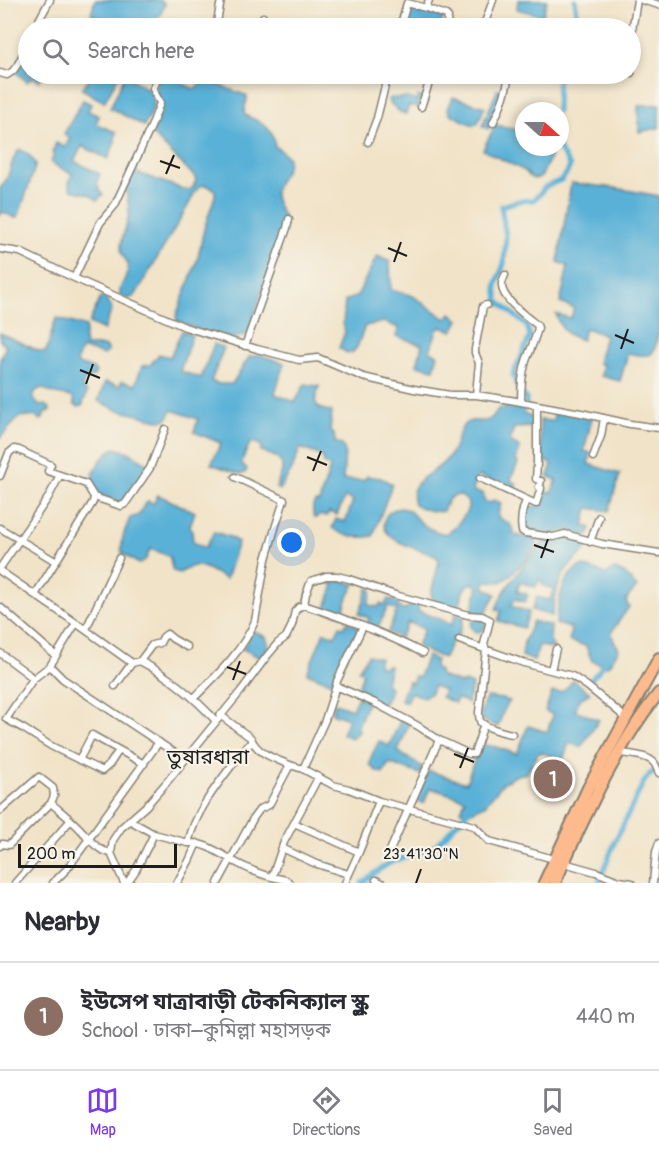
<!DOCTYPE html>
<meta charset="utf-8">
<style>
body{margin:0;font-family:Pangolin,"Noto Sans Bengali",sans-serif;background:#f2f2f3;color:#2b2b33}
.compass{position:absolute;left:515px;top:102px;width:54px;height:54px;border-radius:50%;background:#fff;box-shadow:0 3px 9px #0003;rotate:111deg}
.scale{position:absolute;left:18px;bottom:15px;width:159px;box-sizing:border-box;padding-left:6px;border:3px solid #1c1c1c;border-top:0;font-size:16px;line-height:21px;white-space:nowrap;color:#1c1c1c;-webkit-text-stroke:4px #f7f3e8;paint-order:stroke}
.you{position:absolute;left:292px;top:543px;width:21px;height:21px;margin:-15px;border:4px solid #fff;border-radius:50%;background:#1a73e8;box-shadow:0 0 0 9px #1a73e833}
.badge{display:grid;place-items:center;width:39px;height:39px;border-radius:50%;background:#7c3aed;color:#fff;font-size:20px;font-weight:700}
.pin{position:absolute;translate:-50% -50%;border:3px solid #fff;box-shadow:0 2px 6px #0006}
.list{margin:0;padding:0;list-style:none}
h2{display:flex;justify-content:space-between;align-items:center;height:78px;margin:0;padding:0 24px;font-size:26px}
h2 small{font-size:20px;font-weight:400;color:#7c7c81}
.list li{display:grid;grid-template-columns:39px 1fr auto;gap:18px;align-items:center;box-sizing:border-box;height:108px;padding:0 24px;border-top:2px solid #e1e1e2}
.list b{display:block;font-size:22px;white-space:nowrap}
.list p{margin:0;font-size:20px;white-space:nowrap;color:#7c7c81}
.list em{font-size:20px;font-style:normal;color:#7c7c81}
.icon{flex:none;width:33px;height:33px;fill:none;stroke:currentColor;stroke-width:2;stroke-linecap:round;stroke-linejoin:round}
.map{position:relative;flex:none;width:659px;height:883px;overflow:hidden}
.search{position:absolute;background:#fff;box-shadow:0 3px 9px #0003;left:18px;right:18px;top:18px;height:66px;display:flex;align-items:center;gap:15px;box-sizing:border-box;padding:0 21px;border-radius:33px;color:#7c7c81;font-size:22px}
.sheet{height:186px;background:#fff}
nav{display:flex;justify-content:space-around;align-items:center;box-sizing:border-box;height:84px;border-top:2px solid #e1e1e2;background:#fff;font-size:16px;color:#7c7c81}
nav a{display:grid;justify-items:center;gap:3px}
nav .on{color:#7c3aed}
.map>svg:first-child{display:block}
</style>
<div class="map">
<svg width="659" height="883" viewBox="0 0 659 883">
<rect width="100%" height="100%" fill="#f7f3e8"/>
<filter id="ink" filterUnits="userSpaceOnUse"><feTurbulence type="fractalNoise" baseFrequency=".0167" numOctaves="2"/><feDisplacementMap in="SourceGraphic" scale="12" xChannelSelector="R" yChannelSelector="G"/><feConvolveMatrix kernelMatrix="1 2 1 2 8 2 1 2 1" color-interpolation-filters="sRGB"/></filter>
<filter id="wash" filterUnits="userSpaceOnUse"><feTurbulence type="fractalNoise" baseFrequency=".008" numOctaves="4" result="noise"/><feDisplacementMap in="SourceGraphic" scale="24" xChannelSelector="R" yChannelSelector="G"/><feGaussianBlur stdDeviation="1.35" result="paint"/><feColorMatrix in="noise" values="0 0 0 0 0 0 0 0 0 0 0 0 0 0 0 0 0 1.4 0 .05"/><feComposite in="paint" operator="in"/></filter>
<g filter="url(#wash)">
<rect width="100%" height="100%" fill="#f1e3c8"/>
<path fill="#5ab1d7" stroke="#3b667a" stroke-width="1.5" d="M 95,0 L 160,0 L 165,4 L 160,15 L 149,28 L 138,28 L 130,25 L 128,28 L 118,28 L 91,14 Z
M 518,0 L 547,0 L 543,16 L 517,9 Z
M 408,6 L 443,17 L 440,28 L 403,28 Z
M 22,63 L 28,67 L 28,74 L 39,74 L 42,75 L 39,81 L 32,77 L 27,82 L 15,71 Z
M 91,74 L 120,74 L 104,102 L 82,89 Z
M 162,74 L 184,74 L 181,81 L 183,84 L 195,89 L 201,82 L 208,81 L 245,95 L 247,96 C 248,103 242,108 245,115 C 261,122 273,127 275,146 L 288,157 C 289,177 275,178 275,193 C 275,207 285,214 285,226 L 272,261 L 249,331 C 235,348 194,328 177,321 L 176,316 L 198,258 L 204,229 L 215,196 L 215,190 C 198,178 196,191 189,204 L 135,296 L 128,299 L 120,296 C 118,286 127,279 128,269 C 129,260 120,256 121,247 C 121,238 126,229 128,219 C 130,208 128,197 125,186 L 131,175 L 138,173 L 183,189 L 190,190 L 193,187 L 196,180 L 195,177 L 155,137 L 153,132 L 161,106 L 156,91 L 156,85 Z
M 125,75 C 152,92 164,95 144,126 L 110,108 Z
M 498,89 L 504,91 L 488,129 L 482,126 Z
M 418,96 L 422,98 L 420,105 L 418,107 L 409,106 L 406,114 L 400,112 L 389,102 L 390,98 L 408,98 L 416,101 Z
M 453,97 L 485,107 L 477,124 L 473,125 L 450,114 L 448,109 Z
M 83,100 L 91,104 L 88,111 L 99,116 L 96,124 L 116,132 L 115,142 L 108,159 L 82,146 L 74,161 L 100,174 C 96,182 97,188 103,195 L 97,200 L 89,194 L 71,190 L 69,183 L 72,174 L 51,163 L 54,154 L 52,153 L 56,143 L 65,147 L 70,138 L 64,134 Z
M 659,104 L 659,128 L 639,132 L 638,106 Z
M 495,125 L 524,131 L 524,147 L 550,147 L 550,158 L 541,177 L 534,179 L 530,177 L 525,171 L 483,150 Z
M 20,149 L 29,155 L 36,164 L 19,215 L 15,218 L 3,212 L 0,215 L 0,188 C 12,177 9,159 20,149 Z
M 571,183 L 615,188 L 659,196 L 659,330 C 653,356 656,359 628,353 L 620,381 L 601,376 L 603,365 L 598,363 L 605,335 L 585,328 L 582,340 C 567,336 560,329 556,314 L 571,318 L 574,308 L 560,303 L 568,266 L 558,262 Z
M 377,256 L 390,262 L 391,290 L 413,296 L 446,319 L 451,313 L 459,320 L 453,331 L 441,327 L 437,330 L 430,351 L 438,355 L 434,369 L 417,365 L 422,345 L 396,336 L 399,328 L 384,322 L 365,326 L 357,347 L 352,353 L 347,353 L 339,348 L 345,332 L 343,325 L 345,301 L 357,296 Z
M 101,297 L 104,297 L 107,299 L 107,303 L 110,304 L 112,309 L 104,330 L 89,323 Z
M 57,318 L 86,327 L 84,342 L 86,346 L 103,346 L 108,349 L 107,353 L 104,355 L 84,349 L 81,350 L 77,360 L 78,364 L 93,369 L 96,372 L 93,377 L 86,377 L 82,387 L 87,393 L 82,406 L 78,407 L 74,404 L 74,399 L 72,397 L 56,394 L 41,388 L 35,392 L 33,398 L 40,406 L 45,405 L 50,408 L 50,411 L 44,413 L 43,419 L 40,420 L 35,416 C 29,418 26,415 20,417 C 19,417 3,435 0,438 L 0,360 L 6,346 L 0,341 L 0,333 L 39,351 L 45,352 C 52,342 50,328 57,318 Z
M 182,331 L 192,335 L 180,371 L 201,378 L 214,344 L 224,348 L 211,381 L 219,384 L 232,384 L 249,357 L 260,355 L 284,363 L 275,394 L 295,402 L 305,384 L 319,386 L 315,402 L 319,408 L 332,412 L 330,431 L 334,434 L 335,442 L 342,445 L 345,451 L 343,480 L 364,480 L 367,476 L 381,478 L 392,484 L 373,536 C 357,539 345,537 332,528 L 336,519 L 345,522 L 353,501 L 345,497 L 337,515 L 329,512 L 327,516 L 321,515 L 315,518 L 313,515 L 313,506 L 315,502 L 319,502 L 329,471 L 330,467 L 324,463 L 322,456 L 300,448 L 292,470 L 279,490 L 276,488 L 282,471 L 282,464 L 276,457 L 261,451 L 261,445 L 253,442 L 249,445 L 241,463 L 247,469 L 245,473 L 240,474 L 211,464 L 221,443 L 194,432 L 198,419 L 172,410 L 167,419 L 162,421 L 114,409 L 112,407 L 98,401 L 105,382 L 119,386 L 122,381 L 135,385 L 142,366 L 150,365 L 159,354 L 170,357 Z
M 510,403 L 519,404 L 520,412 L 534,418 L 534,427 L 514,428 L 510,440 L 520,449 L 516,460 L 518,463 L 511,479 L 511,481 L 517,484 L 515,490 L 479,476 L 473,488 L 475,492 L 483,493 L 484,501 L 490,503 L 494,500 L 501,503 L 498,515 L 499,518 L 510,524 L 515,535 L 535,539 L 536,546 L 526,560 L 506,579 L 500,582 L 486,581 L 484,587 L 496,594 L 490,604 L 486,613 L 472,612 L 478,586 L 474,584 L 468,584 L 463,591 L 459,609 L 433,601 L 431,594 L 439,561 L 437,557 C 424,549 385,544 384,524 C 384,512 397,505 408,510 C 412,512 414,516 417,519 C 424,527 436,532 446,534 C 453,531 467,514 468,507 C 469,501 464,498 460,495 C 446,497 449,500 443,511 C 434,513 421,509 414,504 C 408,487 421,479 433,471 C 439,467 446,461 450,455 C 456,446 458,432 464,425 C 471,416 483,425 490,419 C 494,417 496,411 499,408 L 504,409 Z
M 555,411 L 592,418 L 584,451 L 591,453 L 588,464 L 620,474 L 609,511 L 588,508 L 584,526 L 591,528 L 588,536 L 569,531 L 562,531 L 554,534 L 536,531 L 526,527 L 524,517 L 527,505 L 536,507 L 543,491 L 551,493 L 557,480 L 548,477 L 552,464 L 541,460 L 540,420 L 553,421 Z
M 114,448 L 129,452 L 147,463 C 142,478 131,491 121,503 C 114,500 104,498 98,493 C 83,479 102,456 114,448 Z
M 158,495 L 195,512 L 190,526 L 192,531 L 193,542 L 205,548 L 214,532 L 230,537 L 238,542 L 226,579 C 216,575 205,564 193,566 C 189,567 184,571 179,573 L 173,571 C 170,566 172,561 169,556 L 150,549 L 146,559 L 139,564 L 122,553 C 120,541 125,530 130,518 L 139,515 L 144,505 L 148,501 L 153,504 Z
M 563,537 L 588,544 C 581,558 578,556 569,566 C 558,578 554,600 552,616 L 532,610 L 537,597 L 550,600 L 553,589 L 542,585 L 543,582 L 539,580 L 536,587 L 520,582 L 517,591 L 528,595 L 525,602 L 515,599 L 511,606 L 529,612 L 524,628 L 498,621 L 501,611 L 496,609 C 505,584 525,565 542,544 L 545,539 L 558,540 Z
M 582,566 L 607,574 L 614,569 L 624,573 L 637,587 L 629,596 L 626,601 L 629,607 L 612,631 L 613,639 L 619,649 L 608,666 L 602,665 L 592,661 L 586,646 L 569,641 L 571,628 L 556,624 C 558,604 561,574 582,566 Z
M 334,579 L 355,584 L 348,597 L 342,615 L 325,610 L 334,585 L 321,580 Z
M 368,588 L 372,590 L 368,605 L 379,607 L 380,603 L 385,605 L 388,599 L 399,603 L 398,606 L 402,610 L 405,610 L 414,602 L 419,604 L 418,611 L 440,619 L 451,625 L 456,614 L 464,617 L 461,628 L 457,638 L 452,641 L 444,658 L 432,654 L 417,646 L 424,629 L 408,622 L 400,638 L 388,632 L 397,610 L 388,606 L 379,626 L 375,627 L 367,625 L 369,618 L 359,614 Z
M471 625a7 7 0 1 1 14 0a7 7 0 1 1-14 0Z
M 533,621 L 551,626 L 550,640 L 554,649 L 539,645 L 534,661 L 522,656 L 524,642 Z
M 347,622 L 360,627 L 337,677 L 332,683 L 307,673 L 324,632 L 335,636 L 340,626 L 344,627 Z
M 253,631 L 266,637 L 269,646 L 260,658 L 243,649 Z
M 368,655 L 380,658 L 378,665 L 385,668 L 386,665 L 390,666 L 386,683 L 391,689 L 383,705 L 356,693 L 363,673 L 358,671 Z
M 427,656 L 436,660 L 435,664 L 435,668 L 439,671 L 440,676 L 463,684 L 464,682 L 472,685 L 468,703 L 457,698 L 455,703 L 441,697 L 444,690 L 434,686 L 430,694 L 423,697 L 411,692 L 406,702 L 401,700 L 408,681 L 412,683 L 415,676 L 419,677 Z
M 573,680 L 590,693 L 580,699 L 575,710 L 599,720 L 581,747 L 569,743 L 563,760 L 541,752 L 536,756 L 527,773 L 517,775 L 503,783 L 485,805 L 467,813 L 461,811 L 465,799 L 430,788 L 424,803 L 416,801 L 423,781 L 429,771 L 466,783 L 480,744 L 496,747 L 517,754 L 528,726 L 547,732 L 553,715 L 545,711 L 552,692 C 563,694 567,688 573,680 Z
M 358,697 L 368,701 L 358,726 L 359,732 L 352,738 L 342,734 L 348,719 L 332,713 L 335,703 L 352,709 Z
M 487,697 L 503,699 L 510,701 L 504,710 L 498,727 L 482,720 C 479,712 483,704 487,697 Z
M 401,719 L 409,724 L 398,751 L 406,757 L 423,767 L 420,774 L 389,763 L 383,773 L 375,770 L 370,765 L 371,757 L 379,741 L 389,746 Z"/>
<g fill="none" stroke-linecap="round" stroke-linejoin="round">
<path stroke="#5ab1d7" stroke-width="5" d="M 575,0 L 578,19 L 577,28
M 557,111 L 558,74
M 515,417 L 526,407 L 526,398 L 518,389 L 513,375 L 530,336 L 527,326 L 498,301 L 496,285 L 504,264 L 506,236 L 501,206 L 519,201 L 533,200 L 540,194 L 545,187 L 561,180 L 567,173 L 570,166 L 558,147
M 589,682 L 606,662 L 606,660
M 362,883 L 376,872 L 393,861 L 429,850 L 439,842 L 470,809
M 599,883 L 615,841 L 644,782 L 650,774 L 659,769"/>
</g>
</g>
<g filter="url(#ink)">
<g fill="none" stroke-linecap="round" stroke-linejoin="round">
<defs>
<path id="street" d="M 642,0 L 659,5
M 426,8 L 446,15 L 448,17 L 446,28
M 39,20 L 53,28
M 36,28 L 39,20 L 50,0
M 216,28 L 221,0
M 260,28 L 260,23 L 263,17
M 400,28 L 407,3 L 426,8 L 429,0
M 483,28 L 493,0
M 630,43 L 637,0
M 0,73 L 7,75 L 13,71 L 18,64 L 28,44
M 630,73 L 631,73
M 421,107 L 432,74
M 493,123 C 501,107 507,92 509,74
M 368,142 L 377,118 L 388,74
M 0,249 L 20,252 L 74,278 L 185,327 L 257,349 L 299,360 L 318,358 L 363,377 L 414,389 L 450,395 L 476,395 L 510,400 L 581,413 L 630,424 L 659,428
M 505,275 C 504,278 502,281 502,284 C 500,298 527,317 537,325 L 538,328 C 535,340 530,350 526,361 C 522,374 521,388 521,401
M 74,278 L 100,223 L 115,205 L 151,127 L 160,103 L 153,89 L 160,74
M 245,346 L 287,228 L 289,219
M 476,395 L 479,363 L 475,353 L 475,349 L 483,306 L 487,305
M 593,457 L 601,436 L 604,418
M 0,476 L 9,453 L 14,449 L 19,450 L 51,465 L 48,471 L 60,475 L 48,498 L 0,568
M 480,478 L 536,504 L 541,488 L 539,487 L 541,481 L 536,479 L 537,463 L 537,405
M 94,497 L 121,506 L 125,504 L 150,468 L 165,429
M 526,500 C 522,510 520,520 522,531 L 525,533 L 553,537 L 565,534 L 602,544 L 659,553
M 0,528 L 55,561
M 590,542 L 599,517
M 0,571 L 76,623
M 35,595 L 93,502 L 94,497 L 86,484 L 60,475
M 304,605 L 306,594 L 311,581 L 326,576 L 337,576 L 349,579 L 395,595 L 468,615 L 482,616 L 490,620 L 484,644 L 486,650 L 479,712 C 479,716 479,720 481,723 C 486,727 505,733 512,734
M 0,607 L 56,656 L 50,666 L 63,679 L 184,759
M 363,626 L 337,681 L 336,686 L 375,703 L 418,726 L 439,740 L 469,754 L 474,754 L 484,724
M 86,629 L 119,558
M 459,640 L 524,663 L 572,676 L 587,686 L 620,713 L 625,720
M 0,653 L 28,674 L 33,679 L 50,666
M 56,656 L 76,623 L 132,663 L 140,661 C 169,676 194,697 216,721
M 140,661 L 152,645 L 160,643 L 163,637 L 167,634 L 173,639 L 187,647
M 551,670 L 556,649
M 33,679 L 6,719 L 24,729 L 51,746 L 102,771 L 110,764 L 119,750 L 144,764
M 115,686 L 132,663
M 194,698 C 218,674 242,652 255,621 L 266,559 L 276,525 L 284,500 L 235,477
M 252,742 L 245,748 C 223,778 197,806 188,843 C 209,842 226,859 245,867 C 253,871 263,875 272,877 L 284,842 L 318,778
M 618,753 C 628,754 645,755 652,761 C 656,763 657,770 659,773
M 79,760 L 92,735 L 119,750
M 290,765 L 303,769 L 333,785 L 349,789 L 379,801 L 474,826 L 489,841 L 554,859
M 303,769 L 325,720 L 336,686
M 0,811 L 39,777 L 53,788 L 54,796 L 51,803 C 61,812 72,820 81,830 C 90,839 97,851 111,853
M 129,820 L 154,834
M 294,823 L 359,852
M 0,846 L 2,844 L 9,845 L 51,803
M 282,848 L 314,863 L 348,874
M 388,855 L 439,740
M 564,863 L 596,872 L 619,881 L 632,883
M 272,877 L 286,880 L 290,883
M 376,880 L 382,883
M 15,883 L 70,821
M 53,883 L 67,869 L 159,742
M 124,883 L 111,853 L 113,840 L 121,828 L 146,806 L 166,783 L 241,691 L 267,656 L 278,643 L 286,637 L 292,625 L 295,611 L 299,607 L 304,605 C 345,619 385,633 423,653
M 127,883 L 136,870 L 154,834 L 188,843
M 177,883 L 189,861 L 197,843
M 218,883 L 254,817 L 260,809 L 269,805 L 290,765 C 276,759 257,754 251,738 L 220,715
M 345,883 L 359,852 L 379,801
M 653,883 L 656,852 L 659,843"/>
<path id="highway" d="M 544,883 L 588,788 L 659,658
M 555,883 C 569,850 584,819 600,787 C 618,754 635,722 659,693"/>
</defs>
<use href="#street" stroke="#868072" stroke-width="9"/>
<use href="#highway" stroke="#868072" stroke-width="14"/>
<use href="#street" stroke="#fff" stroke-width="6"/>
<use href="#highway" stroke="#fcba8d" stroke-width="10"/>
</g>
</g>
<path fill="none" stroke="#1c1c1c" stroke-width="2" d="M 160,161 L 180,168M 166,174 L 174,155M 388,248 L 407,256M 394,262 L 401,242M 615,335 L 634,343M 621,349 L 628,329M 80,370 L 100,378M 86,384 L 93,364M 307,457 L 327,465M 313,471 L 321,451M 534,545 L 554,552M 541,558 L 548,539M 227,667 L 246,674M 233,680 L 240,661M 454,754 L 474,762M 460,768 L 468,748M 416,883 L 421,869"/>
<g text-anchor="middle" stroke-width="4.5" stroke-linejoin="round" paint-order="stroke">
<g font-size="21" fill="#1c1c1c" stroke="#f7f3e8">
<text x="208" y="764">তুষারধারা</text>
</g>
</g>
<g font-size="15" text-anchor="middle" fill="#1c1c1c" stroke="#f7f3e8" stroke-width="4.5" stroke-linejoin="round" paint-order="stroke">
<text x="421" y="859">23°41'30"N</text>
</g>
</svg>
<svg class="compass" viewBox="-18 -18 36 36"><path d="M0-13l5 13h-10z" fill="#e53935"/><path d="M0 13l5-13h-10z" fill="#7c7c81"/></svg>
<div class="scale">200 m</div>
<div class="you"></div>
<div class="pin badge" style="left:553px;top:779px;background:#8d6e63">1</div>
<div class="search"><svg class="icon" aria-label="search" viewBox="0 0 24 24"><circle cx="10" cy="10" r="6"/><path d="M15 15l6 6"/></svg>Search here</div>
</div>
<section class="sheet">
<h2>Nearby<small></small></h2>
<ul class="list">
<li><span class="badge" style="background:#8d6e63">1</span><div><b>ইউসেপ যাত্রাবাড়ী টেকনিক্যাল স্কুল</b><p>School · ঢাকা–কুমিল্লা মহাসড়ক</p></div><em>440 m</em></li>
</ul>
</section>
<nav>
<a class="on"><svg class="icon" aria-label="map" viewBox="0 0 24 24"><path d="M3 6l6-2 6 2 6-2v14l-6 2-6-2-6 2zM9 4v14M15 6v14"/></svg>Map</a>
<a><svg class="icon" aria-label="directions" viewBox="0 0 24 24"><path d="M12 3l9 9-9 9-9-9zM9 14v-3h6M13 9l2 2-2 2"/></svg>Directions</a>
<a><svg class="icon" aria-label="saved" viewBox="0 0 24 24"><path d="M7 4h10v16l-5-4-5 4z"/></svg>Saved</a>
</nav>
